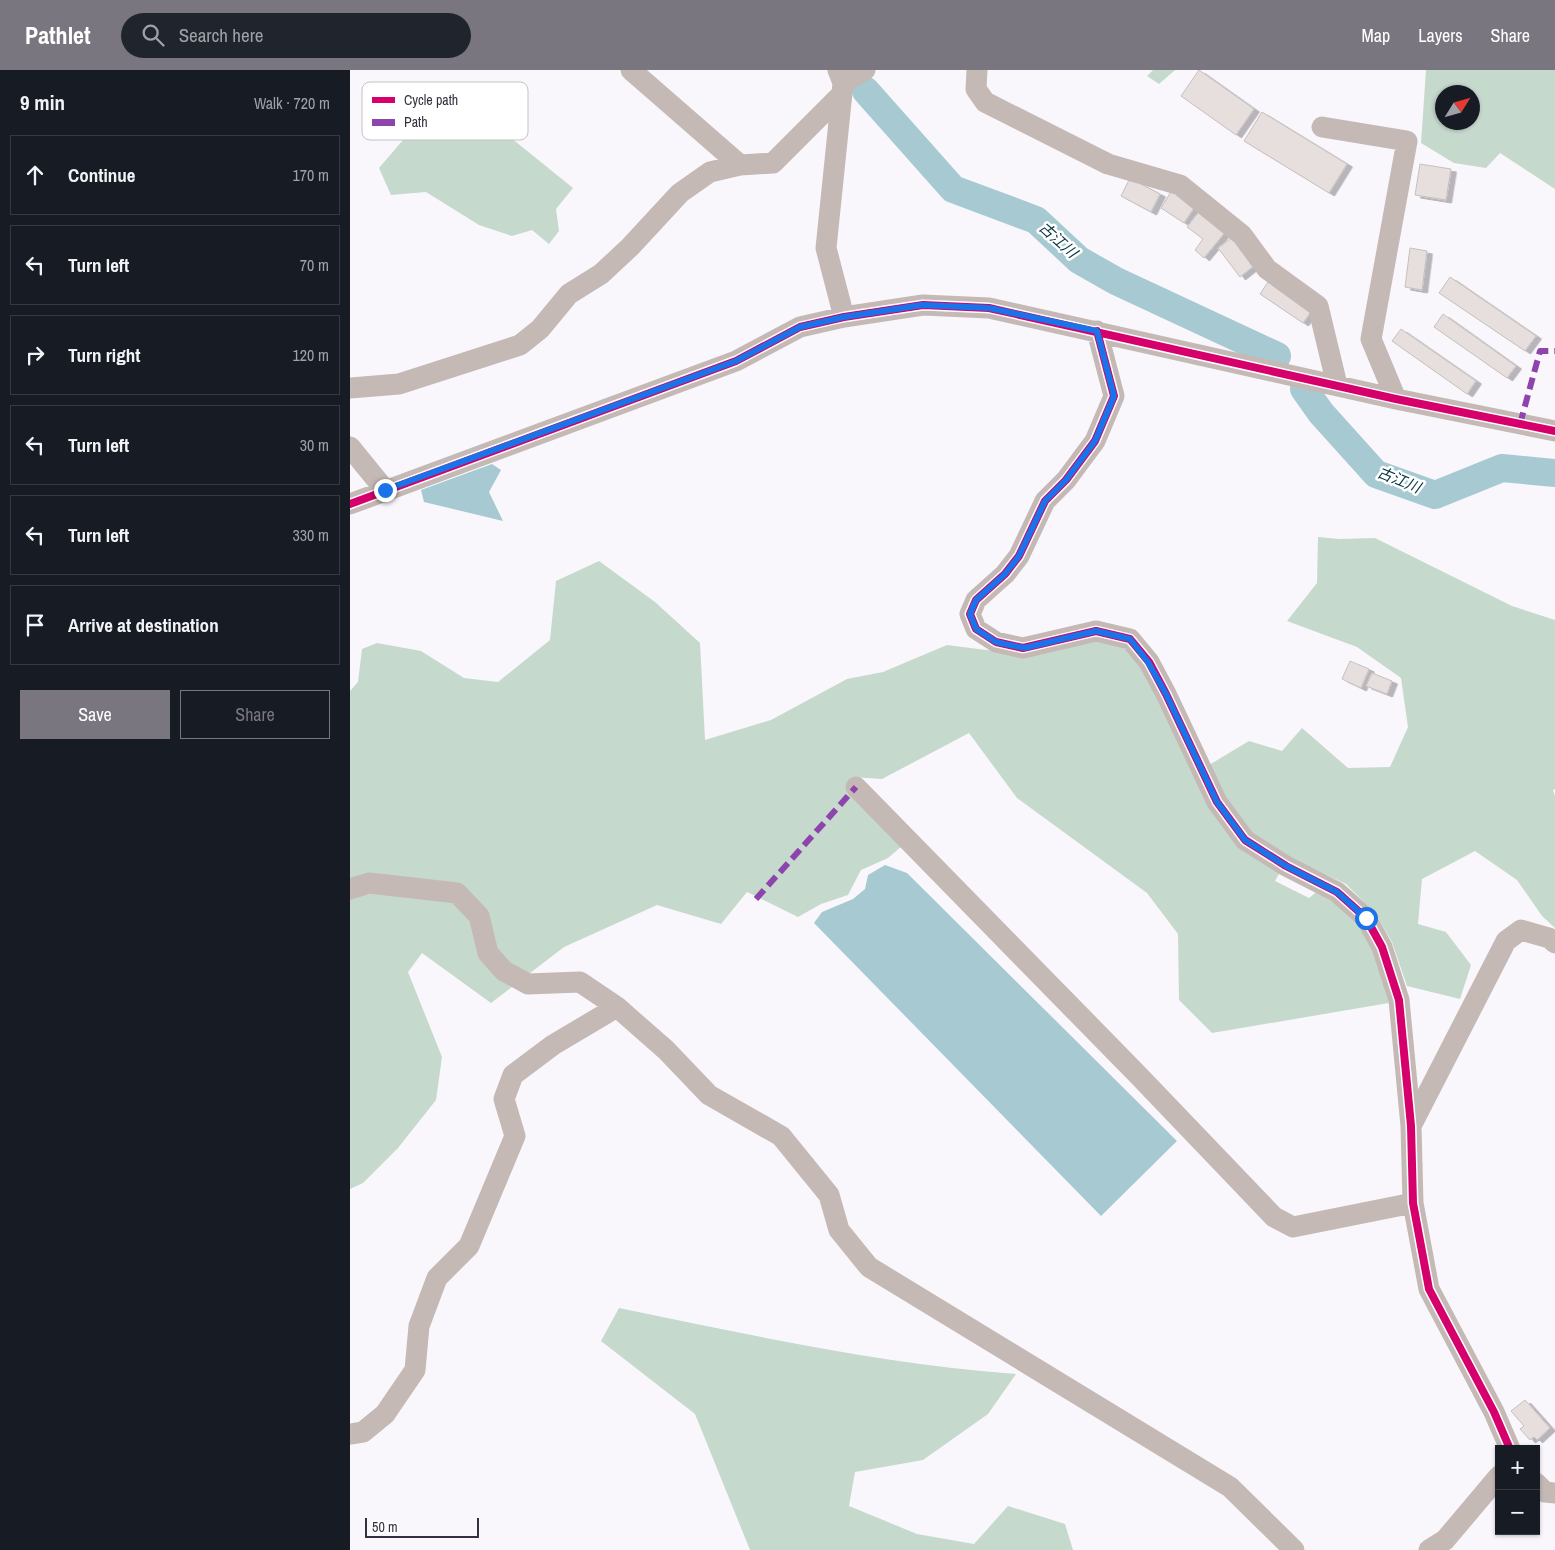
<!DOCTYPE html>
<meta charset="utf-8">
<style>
body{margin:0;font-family:"Archivo Narrow","Noto Sans JP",sans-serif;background:#20242c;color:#f1f3f6}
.controls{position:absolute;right:15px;bottom:15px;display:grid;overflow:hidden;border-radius:0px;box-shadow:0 1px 4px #0004}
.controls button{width:45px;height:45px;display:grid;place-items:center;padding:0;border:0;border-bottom:1px solid #363941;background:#171b24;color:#f1f3f6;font:25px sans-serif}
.compass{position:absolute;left:1085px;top:15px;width:45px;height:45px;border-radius:50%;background:#171b24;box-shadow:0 1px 4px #0004;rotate:53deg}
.scale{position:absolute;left:15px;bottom:12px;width:114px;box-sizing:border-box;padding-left:5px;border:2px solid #34303d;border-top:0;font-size:14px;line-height:18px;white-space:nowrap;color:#34303d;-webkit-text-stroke:4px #fff;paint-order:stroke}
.stop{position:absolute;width:15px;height:15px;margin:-11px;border:4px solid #1a73e8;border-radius:50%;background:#fff}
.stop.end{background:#1a73e8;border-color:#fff;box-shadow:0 1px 5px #0008}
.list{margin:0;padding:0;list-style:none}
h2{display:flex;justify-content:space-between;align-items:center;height:65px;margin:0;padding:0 20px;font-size:21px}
h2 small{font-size:16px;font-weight:400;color:#9ea1a6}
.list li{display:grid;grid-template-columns:32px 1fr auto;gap:15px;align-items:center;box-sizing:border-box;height:80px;margin:0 10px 10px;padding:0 10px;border:1px solid #363941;border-radius:0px}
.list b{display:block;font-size:19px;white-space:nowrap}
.list em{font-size:16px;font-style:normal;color:#9ea1a6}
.actions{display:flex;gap:10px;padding:15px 20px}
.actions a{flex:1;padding:11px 0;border:1px solid #797680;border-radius:0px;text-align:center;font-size:18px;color:#797680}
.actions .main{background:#797680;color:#fff}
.icon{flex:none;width:28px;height:28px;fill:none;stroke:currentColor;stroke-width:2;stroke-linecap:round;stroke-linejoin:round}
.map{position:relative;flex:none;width:1205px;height:1480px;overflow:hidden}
header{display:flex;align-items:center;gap:30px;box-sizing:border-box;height:70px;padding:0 25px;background:#797680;color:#fff}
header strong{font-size:24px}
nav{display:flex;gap:28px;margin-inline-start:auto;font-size:18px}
.search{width:350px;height:45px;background:#20242c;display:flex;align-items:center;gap:12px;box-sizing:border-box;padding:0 18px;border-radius:28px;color:#9ea1a6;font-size:19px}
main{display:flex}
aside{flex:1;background:#171b24}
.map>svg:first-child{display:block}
</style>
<header>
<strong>Pathlet</strong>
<div class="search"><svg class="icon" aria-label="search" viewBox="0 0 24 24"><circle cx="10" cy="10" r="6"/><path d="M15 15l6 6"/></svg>Search here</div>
<nav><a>Map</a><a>Layers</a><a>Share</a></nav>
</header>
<main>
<aside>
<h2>9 min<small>Walk · 720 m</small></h2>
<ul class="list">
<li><svg class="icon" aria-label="ahead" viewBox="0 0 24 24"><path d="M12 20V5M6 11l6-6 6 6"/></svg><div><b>Continue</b></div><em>170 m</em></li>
<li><svg class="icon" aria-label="left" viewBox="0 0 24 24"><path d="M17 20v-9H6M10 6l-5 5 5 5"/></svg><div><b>Turn left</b></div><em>70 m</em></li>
<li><svg class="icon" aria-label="right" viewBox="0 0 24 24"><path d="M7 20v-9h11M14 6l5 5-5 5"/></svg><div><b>Turn right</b></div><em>120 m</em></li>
<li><svg class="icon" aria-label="left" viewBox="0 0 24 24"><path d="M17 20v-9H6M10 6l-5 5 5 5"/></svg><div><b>Turn left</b></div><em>30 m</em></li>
<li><svg class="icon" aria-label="left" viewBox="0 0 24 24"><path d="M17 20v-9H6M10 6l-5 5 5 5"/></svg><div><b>Turn left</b></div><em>330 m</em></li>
<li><svg class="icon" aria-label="arrive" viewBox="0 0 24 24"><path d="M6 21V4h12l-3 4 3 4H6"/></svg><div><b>Arrive at destination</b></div></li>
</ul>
<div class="actions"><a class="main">Save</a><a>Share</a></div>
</aside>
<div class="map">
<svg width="1205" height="1480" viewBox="0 0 1205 1480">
<defs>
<filter id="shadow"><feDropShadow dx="5.5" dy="3" stdDeviation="0" flood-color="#0004"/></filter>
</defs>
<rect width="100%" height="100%" fill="#f9f7fc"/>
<path fill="#c6d9cd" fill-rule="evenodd" d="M 803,0 L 825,0 L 809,14 L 797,6 Z
M 1076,0 L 1205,0 L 1205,119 L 1150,83 L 1136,98 L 1104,93 L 1071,73 ZM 1092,22 L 1122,22 L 1122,52 L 1092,52 Z
M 78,41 L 101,41 L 137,70 L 155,63 L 223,118 L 206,139 L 209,161 L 199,174 L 182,160 L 162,166 L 129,155 L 76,122 L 41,125 L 29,98 Z
M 968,467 L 989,469 L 1025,468 L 1162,536 L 1205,550 L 1205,719 L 1203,720 L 1205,726 L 1205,858 L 1192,846 L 1167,810 L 1125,781 L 1072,809 L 1068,854 L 1096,862 L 1121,895 L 1110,929 L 1057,916 L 1042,872 L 1025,843 L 996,814 L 945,790 L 901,762 L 876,732 L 859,695 L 899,671 L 932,681 L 952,658 L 998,698 L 1040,697 L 1058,657 L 1051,608 L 1007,577 L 937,551 L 967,513 Z
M 249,491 L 305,532 L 350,573 L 355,670 L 421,650 L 497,609 L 533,602 L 597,575 L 675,585 L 745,570 L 774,578 L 790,595 L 858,732 L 930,802 L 925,811 L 959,828 L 970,819 L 1010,852 L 1025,884 L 1039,933 L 862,963 L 829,930 L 828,864 L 797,823 L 667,728 L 619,663 L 532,709 L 502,707 L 498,719 L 552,776 L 538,788 L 511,800 L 498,825 L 471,834 L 448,847 L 397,822 L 371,854 L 307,835 L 214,877 L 141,933 L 72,883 L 58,902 L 92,987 L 86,1030 L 48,1078 L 13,1113 L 0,1119 L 0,621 L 8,612 L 12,579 L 27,573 L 71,581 L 114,608 L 148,612 L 200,570 L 206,511 Z
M 269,1238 C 400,1265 532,1294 666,1304 L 638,1344 L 573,1390 L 505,1402 L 499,1436 L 567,1464 L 624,1474 L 658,1436 L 715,1454 L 723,1480 L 400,1480 L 345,1344 L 251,1271 Z"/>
<path fill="#a7c9d1" d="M 142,394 L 151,400 L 139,422 L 153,451 L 74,432 L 71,420 Z
M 535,795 L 557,803 L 827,1071 L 751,1146 L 464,853 L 472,842 L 503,829 L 515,819 L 518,805 Z"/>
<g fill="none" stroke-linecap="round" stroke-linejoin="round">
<path stroke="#a7c9d1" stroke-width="28" d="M 516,21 L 603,119 L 686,150 L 729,190 L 766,211 L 927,286
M 954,319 L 971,343 L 1026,404 L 1085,425 L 1152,398 L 1205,403"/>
</g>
<path fill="#e7dfde" stroke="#c6bfbe" filter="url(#shadow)" d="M 849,0 L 904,39 L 886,65 L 831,26 Z
M 912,42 L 997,94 L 979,123 L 894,71 Z
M 1070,94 L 1101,99 L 1096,130 L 1065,125 Z
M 780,108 L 810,124 L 801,142 L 771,126 Z
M 822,120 L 846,135 L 834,153 L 811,138 Z
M 851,139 L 877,160 L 854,188 L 845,180 L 853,169 L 837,157 Z
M 883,167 L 905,195 L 890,207 L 868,178 Z
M 1060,178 L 1077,181 L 1072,220 L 1055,217 Z
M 1100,207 L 1186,266 L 1175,281 L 1089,223 Z
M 918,212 L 961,242 L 953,253 L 910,224 Z
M 1093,244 L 1166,296 L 1157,308 L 1084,257 Z
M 1051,259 L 1126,311 L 1117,324 L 1042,271 Z
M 1000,591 L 1019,599 L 1011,618 L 992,609 Z
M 1022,603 L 1042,611 L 1037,624 L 1016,616 Z
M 1175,1330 L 1200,1358 L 1187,1370 L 1184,1367 L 1180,1370 L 1170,1359 L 1174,1356 L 1161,1341 Z"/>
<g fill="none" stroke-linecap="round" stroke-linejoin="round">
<path stroke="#c5b9b6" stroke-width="21" d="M 281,0 L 390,95
M 488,0 L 493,13 L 476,178 L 494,247
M 627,0 L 626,19 L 635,32 L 758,94 L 830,115 L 892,165 L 917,199 L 968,236 L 987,315
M 493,13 L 515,0
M 972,57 L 1057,71 L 1021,269 L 1046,329
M 747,261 L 764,326 L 745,371 L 716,410 L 695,431 L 669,486 L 655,504 L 626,530 L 620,544 L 626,559 L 646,572 L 673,578 L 746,561 L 780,569 L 799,592 L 816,624 L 867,732 L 895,770 L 936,796 L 987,822 L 1016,848 L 1032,877 L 1049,930 L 1061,1056 L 1063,1133 L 1079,1219 L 1144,1342 L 1160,1379
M 0,318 L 49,314 L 170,275 L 190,259 L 219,224 L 251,204 L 280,177 L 330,123 L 360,102 L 390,95 L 423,93 L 492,24
M 0,377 L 35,420
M 0,434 L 386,291 L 450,257 L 494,247 L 573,235 L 639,238 L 1046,329 L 1205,361
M 506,717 L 789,1006 L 924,1147 L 943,1157 L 1063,1133
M 0,819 L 19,813 L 107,823 L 129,846 L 138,883 L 154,901 L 178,914 L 230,912 L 267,937 L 316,980 L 359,1025 L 431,1066 L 479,1125 L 489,1160 L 519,1197 L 880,1417 L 944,1480
M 1061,1056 L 1156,871 L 1171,860 L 1199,868 L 1205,873
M 0,1364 L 13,1362 L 35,1344 L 65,1300 L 69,1256 L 87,1208 L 119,1176 L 165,1066 L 154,1029 L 163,1005 L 203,975 L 267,937
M 1186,1413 L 1195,1422 L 1205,1423
M 1079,1480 L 1095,1470 L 1149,1406"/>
<path stroke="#8e44ad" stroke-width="6" stroke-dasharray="12 6" stroke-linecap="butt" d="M 1170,354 L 1190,281 L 1205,281
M 406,829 L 506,717"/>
<defs>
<path id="cycleway" d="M 747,261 L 764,326 L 745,371 L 716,410 L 695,431 L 669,486 L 655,504 L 626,530 L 620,544 L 626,559 L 646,572 L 673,578 L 746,561 L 780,569 L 799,592 L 816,624 L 867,732 L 895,770 L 936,796 L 987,822 L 1016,848 L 1032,877 L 1049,930 L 1061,1056 L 1063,1133 L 1079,1219 L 1144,1342 L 1160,1379
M 0,434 L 386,291 L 450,257 L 494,247 L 573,235 L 639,238 L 1046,329 L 1205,361"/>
</defs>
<use href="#cycleway" stroke="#fff" stroke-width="11"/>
<use href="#cycleway" stroke="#d6006c" stroke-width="8"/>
</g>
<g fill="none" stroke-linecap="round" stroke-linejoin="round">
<path stroke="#1a73e8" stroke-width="6" d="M 35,420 L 386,291 L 450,257 L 494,247 L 572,235 L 639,238 L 747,261 L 764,326 L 745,371 L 716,410 L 695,431 L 669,486 L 655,504 L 626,530 L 620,544 L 626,559 L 646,572 L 674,578 L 746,561 L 780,569 L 798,592 L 816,624 L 867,732 L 895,770 L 936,796 L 987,822 L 1016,848"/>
</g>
<g text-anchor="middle" stroke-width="5" stroke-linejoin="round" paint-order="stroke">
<g font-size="15" font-style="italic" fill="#02343c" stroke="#fff">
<text transform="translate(708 170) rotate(42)" y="5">古江川</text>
<text transform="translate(1049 410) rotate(22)" y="5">古江川</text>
</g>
</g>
<rect x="12" y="12" width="166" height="58" rx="8" fill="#fff" stroke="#c2c1c5" stroke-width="1"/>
<rect x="22" y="27" width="23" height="6" fill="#d6006c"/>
<rect x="22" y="49" width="23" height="7" fill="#8e44ad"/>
<g font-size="14" fill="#34303d">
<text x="54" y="35">Cycle path</text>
<text x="54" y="57">Path</text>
</g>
</svg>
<div class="controls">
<button>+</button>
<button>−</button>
</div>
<svg class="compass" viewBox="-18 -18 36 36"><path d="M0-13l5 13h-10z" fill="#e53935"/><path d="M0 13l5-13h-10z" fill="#9ea1a6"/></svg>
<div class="scale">50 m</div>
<div class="stop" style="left:1016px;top:848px"></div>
<div class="stop end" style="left:35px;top:420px"></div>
</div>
</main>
